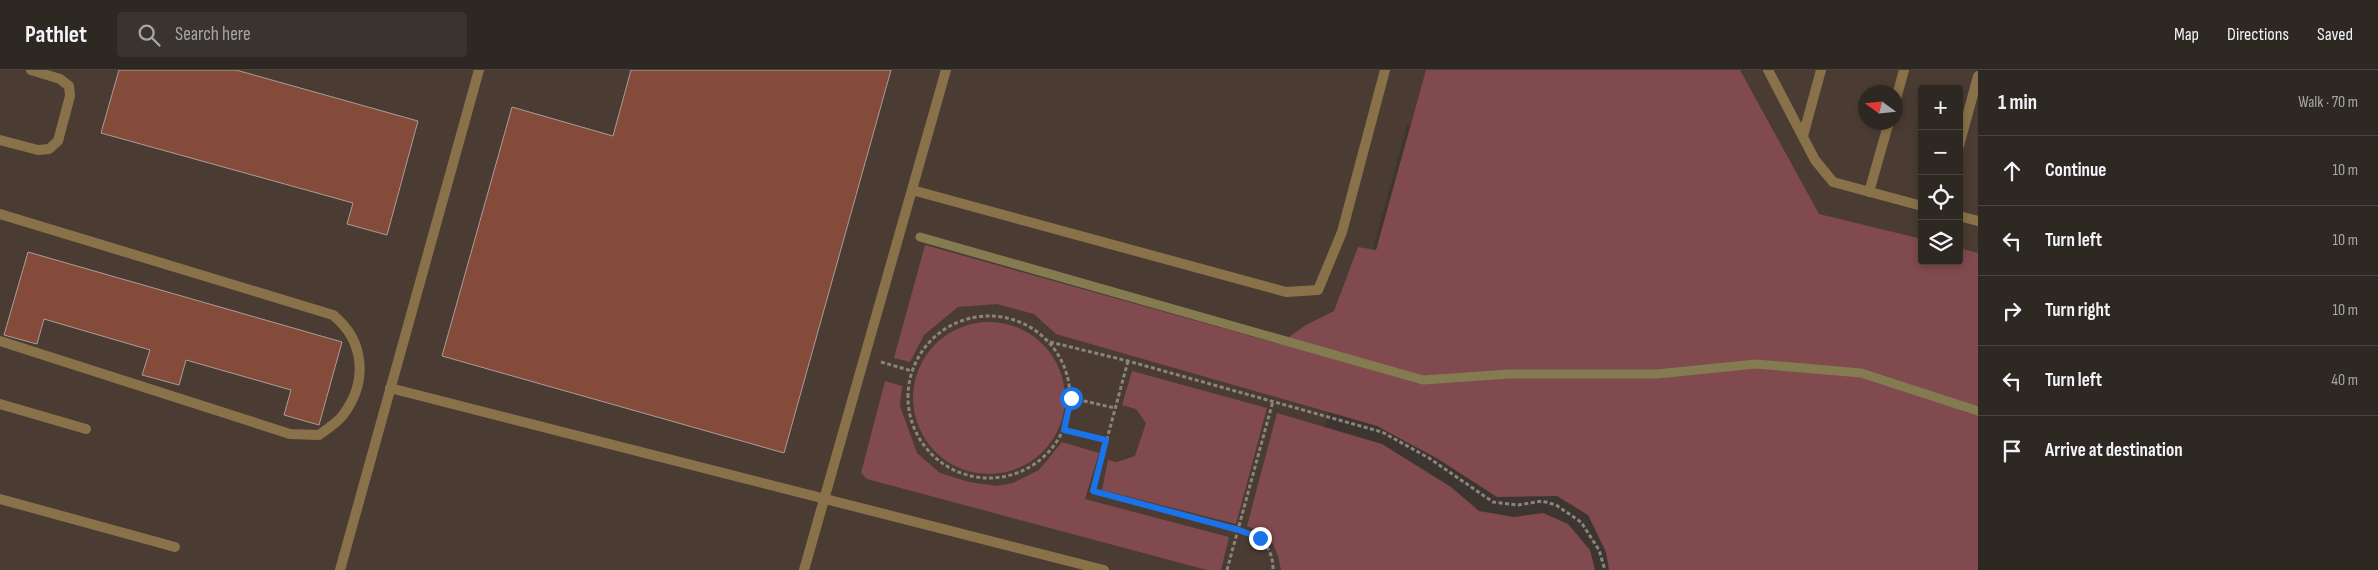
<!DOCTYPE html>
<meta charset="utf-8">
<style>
body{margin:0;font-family:"Sofia Sans Condensed",sans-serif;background:#3a3430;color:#f1f3f6}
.controls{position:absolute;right:15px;top:15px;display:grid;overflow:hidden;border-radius:5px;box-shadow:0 2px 8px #0003}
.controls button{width:45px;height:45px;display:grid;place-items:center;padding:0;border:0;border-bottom:1px solid #494441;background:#2e2823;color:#f1f3f6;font:25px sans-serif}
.compass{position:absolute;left:1858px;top:15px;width:45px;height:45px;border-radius:50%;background:#2e2823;box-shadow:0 2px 8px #0003;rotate:285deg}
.stop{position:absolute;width:15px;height:15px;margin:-11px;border:4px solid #1a73e8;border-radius:50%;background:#fff}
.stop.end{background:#1a73e8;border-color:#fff;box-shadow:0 1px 5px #0008}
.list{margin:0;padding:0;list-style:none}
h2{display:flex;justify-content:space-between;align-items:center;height:65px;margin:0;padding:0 20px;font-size:21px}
h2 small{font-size:16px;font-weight:400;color:#a7a6a6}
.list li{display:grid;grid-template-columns:32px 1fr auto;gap:15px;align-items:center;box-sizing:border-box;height:70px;padding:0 20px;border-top:1px solid #494441}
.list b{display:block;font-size:19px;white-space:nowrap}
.list em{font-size:16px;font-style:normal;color:#a7a6a6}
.icon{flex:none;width:28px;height:28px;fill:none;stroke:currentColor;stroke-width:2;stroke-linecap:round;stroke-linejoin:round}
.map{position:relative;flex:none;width:1978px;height:500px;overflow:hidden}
header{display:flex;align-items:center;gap:30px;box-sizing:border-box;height:70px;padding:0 25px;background:#2e2823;border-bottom:1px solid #494441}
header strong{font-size:24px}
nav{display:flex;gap:28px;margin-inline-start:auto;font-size:18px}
.search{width:350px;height:45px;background:#3a3430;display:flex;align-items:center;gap:12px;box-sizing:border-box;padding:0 18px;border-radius:5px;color:#a7a6a6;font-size:19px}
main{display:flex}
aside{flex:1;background:#2e2823}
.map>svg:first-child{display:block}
</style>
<header>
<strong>Pathlet</strong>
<div class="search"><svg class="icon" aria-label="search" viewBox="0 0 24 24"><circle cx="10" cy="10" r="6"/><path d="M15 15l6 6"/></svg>Search here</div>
<nav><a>Map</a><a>Directions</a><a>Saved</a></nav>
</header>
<main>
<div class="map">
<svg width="1978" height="500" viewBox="0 0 1978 500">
<rect width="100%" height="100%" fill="#3d352f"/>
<path fill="#4a3c32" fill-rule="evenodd" d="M 0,0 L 1978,0 L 1978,212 L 1407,55 L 1285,500 L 0,500 ZM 1922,19 L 1959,19 L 1959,191 L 1922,191 ZM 1866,22 L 1896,22 L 1896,52 L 1866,52 Z"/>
<path fill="#804a4e" d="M 1426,0 L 1740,0 L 1819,144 L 1922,169 L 1922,191 L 1959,191 L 1959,178 L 1978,183 L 1978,500 L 1609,500 L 1606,482 L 1588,445 L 1557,426 L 1497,427 L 1438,389 L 1377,356 L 1056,264 L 1034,244 L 997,234 L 958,237 L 924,265 L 910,292 L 894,288 L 925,175 L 1279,274 L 1306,255 L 1334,241 L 1358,177 L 1376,180 Z
M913 328a76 76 0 1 1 152 0a76 76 0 1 1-152 0Z
M 1132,301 L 1267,338 L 1236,454 L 1102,420 L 1108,390 L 1117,392 L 1135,386 L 1146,353 L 1136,339 L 1122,335 Z
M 885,311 L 902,316 L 900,336 L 917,383 L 940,403 L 969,412 L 997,416 L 1013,413 L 1039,400 L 1062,372 L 1099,383 L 1085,429 L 1229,467 L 1221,500 L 1207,500 L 867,409 L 861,403 Z
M 1277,343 L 1382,374 L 1451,417 L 1479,441 L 1514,447 L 1543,443 L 1568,454 L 1590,480 L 1595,500 L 1281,500 L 1278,486 L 1269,465 L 1247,456 Z"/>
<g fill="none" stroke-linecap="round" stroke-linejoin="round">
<path stroke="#847c50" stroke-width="9" d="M 920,167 L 1423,310 L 1510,304 L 1657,304 L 1756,294 L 1861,303 L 1978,341"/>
</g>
<path fill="#844b3b" stroke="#aa9d9a" d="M 119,0 L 236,0 L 418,51 L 387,165 L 347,154 L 353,133 L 101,63 Z
M 631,0 L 891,0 L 784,383 L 442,286 L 512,37 L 613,66 Z
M 28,182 L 342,272 L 319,355 L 284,345 L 291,320 L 186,290 L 179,315 L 142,305 L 150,280 L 44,249 L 37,274 L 4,265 Z"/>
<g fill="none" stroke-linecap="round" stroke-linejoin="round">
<path stroke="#8a837e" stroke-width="3" stroke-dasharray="4 2.5" stroke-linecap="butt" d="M908 327a81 81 0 1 1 162 0a81 81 0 1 1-162 0Z
M 1050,272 L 1128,291 L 1382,362 L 1429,388 L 1493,432 L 1518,435 L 1542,431 L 1556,435 L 1581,452 L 1599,480 L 1605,500
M 1128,291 L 1093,421 L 1239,460 C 1260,468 1273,475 1273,500
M 881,292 L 912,301
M 1071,328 L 1115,338
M 1064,360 L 1106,370
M 1227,500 L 1273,331"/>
<path stroke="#897149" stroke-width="10" d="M 1768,0 L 1815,90 L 1833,112 L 1922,136
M 1896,29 L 1904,0
M 1803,66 L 1821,0
M 0,70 L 38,80 L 49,79 L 58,71 L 70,26 L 69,16 L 60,9 L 31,0
M 1959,76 L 1978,6
M 912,120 L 1286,222 L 1318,220 L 1342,162 L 1385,0
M 1869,122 L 1889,52
M 0,144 L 333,245 C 365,271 368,312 343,345 C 337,353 327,359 319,365 L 290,364 L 0,271
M 1959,146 L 1978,151
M 390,318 L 1104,500
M 0,334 L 86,359
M 0,429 L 175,477
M 340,500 L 479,0
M 804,500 L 946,0"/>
</g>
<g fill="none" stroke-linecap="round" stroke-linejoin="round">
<path stroke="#1a73e8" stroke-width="6" d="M 1071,328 L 1064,360 L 1106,370 L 1093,421 L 1239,460 L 1260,468"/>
</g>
</svg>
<div class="controls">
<button>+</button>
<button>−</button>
<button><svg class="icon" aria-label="locate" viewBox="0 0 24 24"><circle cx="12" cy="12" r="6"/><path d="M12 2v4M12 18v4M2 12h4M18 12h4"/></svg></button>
<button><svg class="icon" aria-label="layers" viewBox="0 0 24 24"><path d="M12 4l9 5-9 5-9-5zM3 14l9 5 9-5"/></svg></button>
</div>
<svg class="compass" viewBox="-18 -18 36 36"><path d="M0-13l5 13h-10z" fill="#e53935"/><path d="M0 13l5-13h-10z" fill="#a7a6a6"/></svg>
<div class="stop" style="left:1071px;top:328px"></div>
<div class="stop end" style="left:1260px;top:468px"></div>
</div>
<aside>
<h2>1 min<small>Walk · 70 m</small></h2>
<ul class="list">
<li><svg class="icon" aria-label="ahead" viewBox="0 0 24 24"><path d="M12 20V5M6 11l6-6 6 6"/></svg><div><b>Continue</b></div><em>10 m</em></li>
<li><svg class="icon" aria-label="left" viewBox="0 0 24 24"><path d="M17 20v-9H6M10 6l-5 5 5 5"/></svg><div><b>Turn left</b></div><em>10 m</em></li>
<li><svg class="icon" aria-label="right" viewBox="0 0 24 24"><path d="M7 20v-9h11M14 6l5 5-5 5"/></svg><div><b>Turn right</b></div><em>10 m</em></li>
<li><svg class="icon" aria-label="left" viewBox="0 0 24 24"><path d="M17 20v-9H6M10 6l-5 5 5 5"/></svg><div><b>Turn left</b></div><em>40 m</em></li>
<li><svg class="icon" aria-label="arrive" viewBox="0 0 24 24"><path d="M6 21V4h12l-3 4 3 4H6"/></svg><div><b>Arrive at destination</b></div></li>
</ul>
</aside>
</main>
